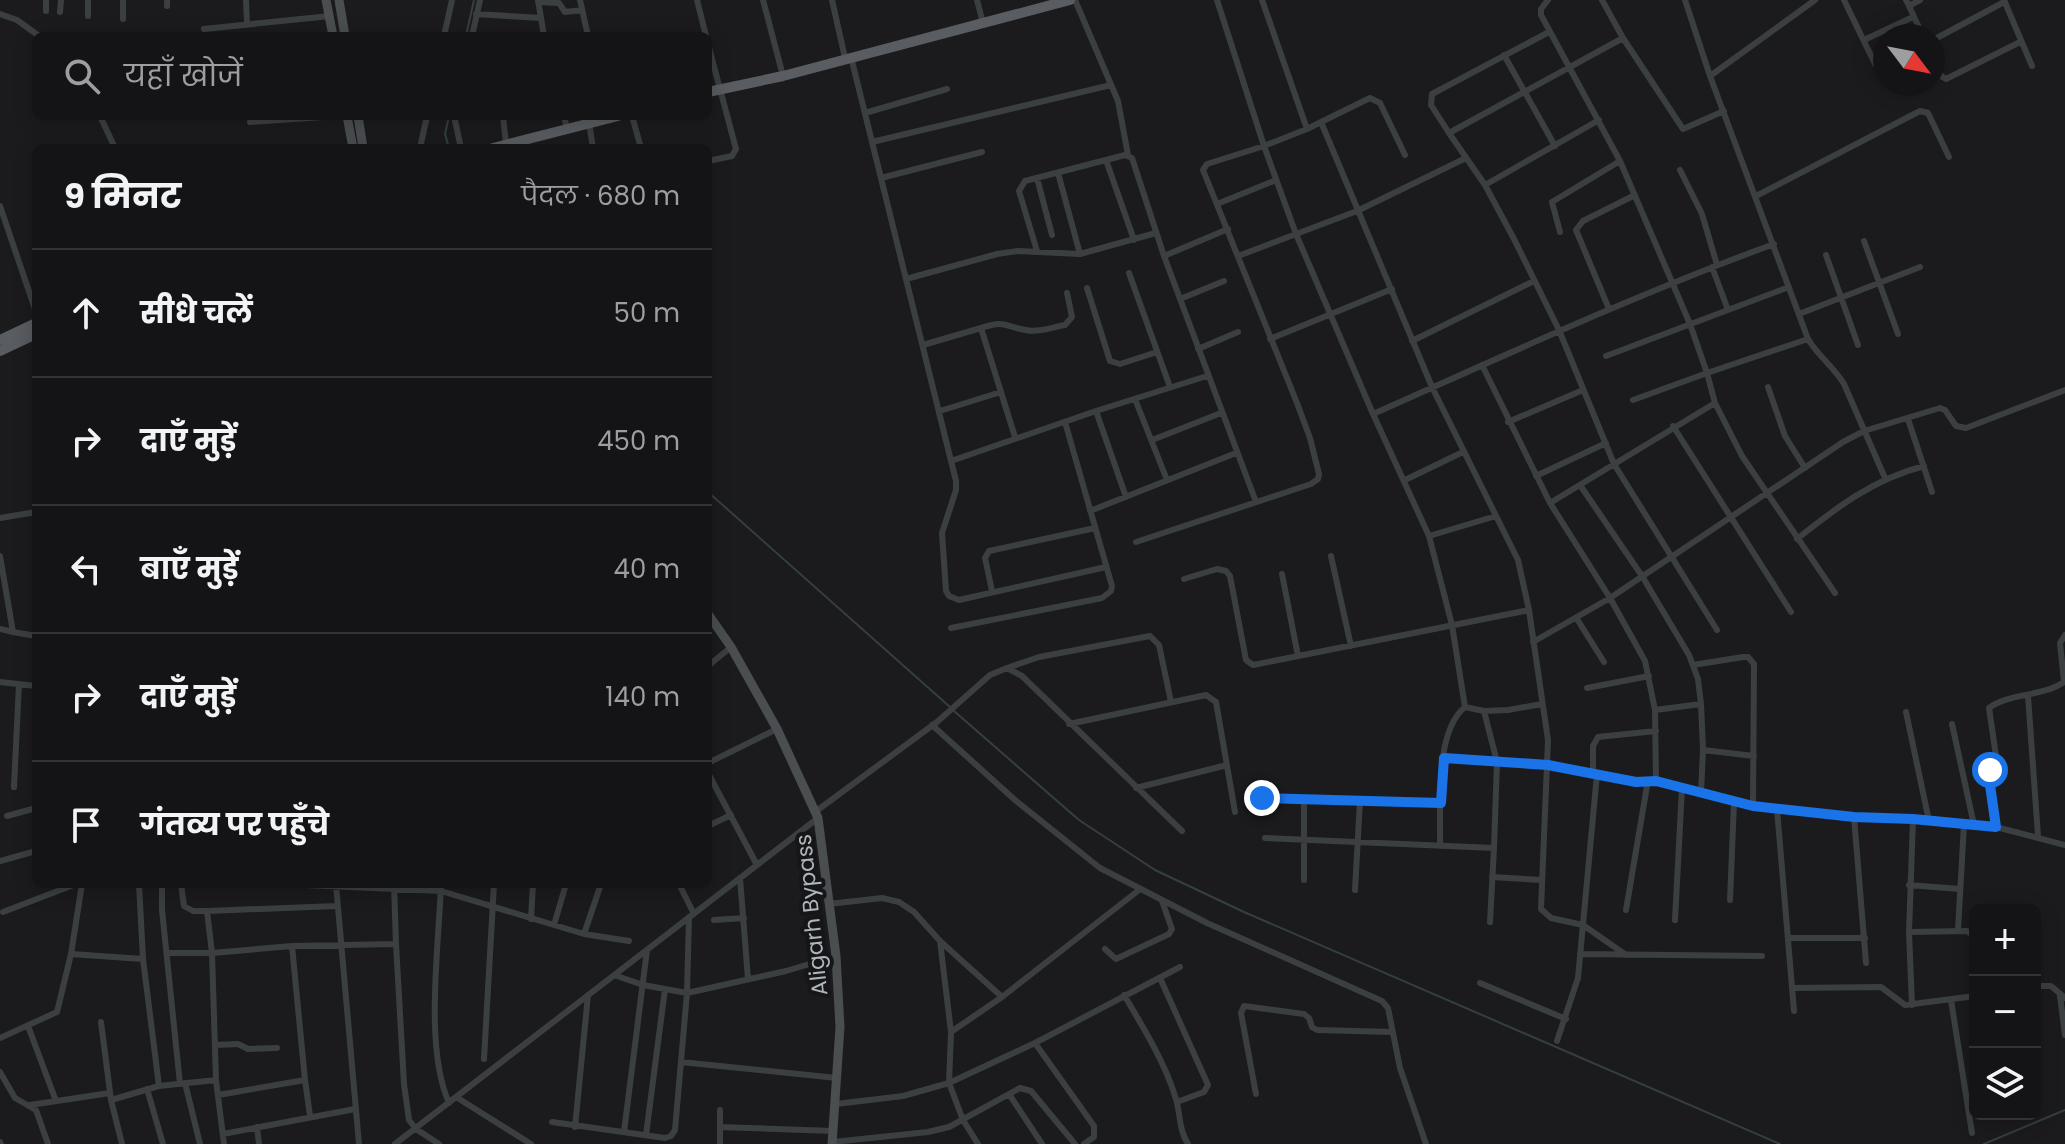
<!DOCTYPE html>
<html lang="hi">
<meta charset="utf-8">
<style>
body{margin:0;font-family:Poppins,"Noto Sans Devanagari",sans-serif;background:#1d1d1f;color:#f1f3f6}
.controls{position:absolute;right:24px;bottom:24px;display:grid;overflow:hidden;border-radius:12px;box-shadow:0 4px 20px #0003}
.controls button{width:72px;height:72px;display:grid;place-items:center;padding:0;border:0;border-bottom:2px solid #333335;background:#141416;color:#f1f3f6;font:40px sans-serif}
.compass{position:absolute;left:1873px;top:24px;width:72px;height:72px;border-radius:50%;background:#141416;box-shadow:0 4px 20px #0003;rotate:122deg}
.stop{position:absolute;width:24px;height:24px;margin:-18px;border:6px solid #1a73e8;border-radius:50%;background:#fff}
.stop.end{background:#1a73e8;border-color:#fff;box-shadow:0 2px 8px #0008}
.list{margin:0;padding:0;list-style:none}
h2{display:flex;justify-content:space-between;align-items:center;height:104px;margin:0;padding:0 32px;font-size:34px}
h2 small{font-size:26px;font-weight:400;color:#9d9ea1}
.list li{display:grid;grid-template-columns:52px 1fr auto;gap:24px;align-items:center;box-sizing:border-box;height:128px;padding:0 32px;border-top:2px solid #333335}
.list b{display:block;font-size:30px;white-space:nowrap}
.list em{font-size:26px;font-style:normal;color:#9d9ea1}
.icon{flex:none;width:44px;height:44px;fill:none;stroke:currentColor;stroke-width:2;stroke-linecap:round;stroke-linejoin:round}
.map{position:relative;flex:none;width:2065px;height:1144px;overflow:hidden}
.search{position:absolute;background:#141416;box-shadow:0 4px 20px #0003;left:32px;top:32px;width:680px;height:88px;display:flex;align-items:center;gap:20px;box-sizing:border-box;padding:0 28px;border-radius:12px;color:#9d9ea1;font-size:30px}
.panel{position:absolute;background:#141416;box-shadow:0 4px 20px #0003;left:32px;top:144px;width:680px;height:744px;border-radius:12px}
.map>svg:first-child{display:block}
</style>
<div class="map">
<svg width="2065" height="1144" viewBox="0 0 2065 1144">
<rect width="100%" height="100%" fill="#1b1b1d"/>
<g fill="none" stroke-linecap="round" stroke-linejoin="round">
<path stroke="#343f42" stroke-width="2" d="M 466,36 L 474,0
M 449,116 L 445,134 L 449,148
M 708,492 L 950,707
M 954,711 L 1079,820 L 1155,870 L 1244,912 L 1780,1144
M 1984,1144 L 2065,1110"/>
<path stroke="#3c3f41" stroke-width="6" d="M 123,0 L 123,19
M 167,0 L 167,6
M 246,0 L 247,24
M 538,0 L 544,36
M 580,0 L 588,36
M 697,0 L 706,36
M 763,0 L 783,76
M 832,0 L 845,58
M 977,0 L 983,23
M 1075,0 L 1118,101 L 1128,155
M 1217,0 L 1264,146 L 1307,129
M 1262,0 L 1307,129 L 1321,122 L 1432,387 L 1518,560 L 1529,610 L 1548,740 L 1541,909 L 1551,918 L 1583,925 L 1626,955
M 1548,0 L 1541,9 L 1541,15 L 1620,161 L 1690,324 L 1707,373 L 1633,400
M 1602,0 L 1623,38 L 1449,133 L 1485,185 L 1514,239 L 1559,330 L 1614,464 L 1717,630
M 1685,0 L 1710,76 L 1808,339 C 1818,356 1834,367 1844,384 L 1885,478
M 1844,0 L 1875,64 L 1879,67 L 1885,65
M 1906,0 L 1909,6 L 1920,0
M 2004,0 L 2032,66
M 538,2 L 559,3 L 565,12 L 582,10
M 1909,6 L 1923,36
M 46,11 L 46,0
M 60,12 L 61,0
M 0,14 L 17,20 L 39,36
M 476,14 L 540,18
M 88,16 L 88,0
M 204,29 L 330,16
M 444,36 L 452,0
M 472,36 L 480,0
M 1623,38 L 1683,129 L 1724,111
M 1864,40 L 1913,17
M 1933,40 L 2004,2
M 708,44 L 736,149 L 732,156 L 708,161
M 1504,55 L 1555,146
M 851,57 L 956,481 L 956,490 L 942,533 L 946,591 L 949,596 L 959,600 L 1106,567
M 1933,59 L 1941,76 L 1946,79 L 2020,42
M 1710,76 L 1815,0
M 865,113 L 947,89
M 100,116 L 115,148
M 454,116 L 461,148
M 503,116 L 506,144
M 564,116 L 567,129
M 632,116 L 641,148
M 250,122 L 338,116
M 1321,122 L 1370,98 L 1380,103 L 1405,155
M 589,123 L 593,148
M 1449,133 L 1431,105 L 1432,94 L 1549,32
M 872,142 L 1111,85
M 420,148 L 427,116
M 1106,160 L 1134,240
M 1680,170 L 1702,214 L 1717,265
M 1058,173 L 1080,254
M 881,178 L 982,152
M 1037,178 L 1052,235
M 1485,185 L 1599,120
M 1756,196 L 1920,111 L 1928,113 L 1949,157
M 1217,204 L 1276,180
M 0,206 L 36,312
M 1228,229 L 1164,256 L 1256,502
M 1560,232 L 1552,202 L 1620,161
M 1864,241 L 1898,334
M 1037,251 L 1019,191 L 1025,181 L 1125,155 L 1132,158 L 1164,256
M 1826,255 L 1858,345
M 1238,256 L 1357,211 L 1466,158
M 1712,267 L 1728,310
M 1129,273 L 1170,387
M 906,279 L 997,254 L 1018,251 L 1080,254 L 1156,233
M 1087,288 L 1110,361 L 1120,364 L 1157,352
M 1180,299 L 1224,281
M 1609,309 L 1576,230 L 1583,221 L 1635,195
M 1799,314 L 1920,267
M 981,328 C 1007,320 1002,326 1026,330 C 1038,333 1053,327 1065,325 L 1072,317 L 1067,293
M 1270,339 L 1392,289
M 1412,341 L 1534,281
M 923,345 L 981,328 L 1015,437
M 1198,349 L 1238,332
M 1606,356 L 1789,287
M 1482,365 L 1550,503 L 1610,598 L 1645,661 L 1655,710 L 1656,781 L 1636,782 L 1548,765 L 1497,762 L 1484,711 L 1465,707 L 1452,625 L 1429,536 L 1373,414 C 1506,355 1637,294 1774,244
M 1768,387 L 1785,436 L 1805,468
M 1135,399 L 1167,480
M 1715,403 L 1707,373 L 1808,339
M 940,411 L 1001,392
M 1096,411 L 1126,497
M 1908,419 L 1932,492
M 1508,422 L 1583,390
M 1673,426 L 1791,612
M 1152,440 L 1221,413
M 951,461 L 1096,411 L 1207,376
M 1536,476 L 1606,443
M 1405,480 L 1463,452
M 1580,485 L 1642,576 L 1689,655 L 1698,679 L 1701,704 L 1655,710
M 1550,503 L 1715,403 L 1742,456 L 1835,593
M 1090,511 L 1236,453
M 0,518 L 36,512
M 1429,536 L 1496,516
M 1797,539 C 1837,507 1874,479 1924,466
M 1136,542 L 1311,484 L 1318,479 L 1319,474 L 1310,438 L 1297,403 L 1203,170 L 1207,164 L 1264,146 L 1296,234 L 1373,414
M 0,556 L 13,632 L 36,636
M 1331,556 L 1351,646
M 1282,574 L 1298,656
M 1184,579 L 1217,569 L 1226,571 L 1230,576 L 1246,660 L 1253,665 L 1529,610
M 992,591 L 985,558 L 989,551 L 1095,528
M 1577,619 L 1604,662
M 951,628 L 1102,598 L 1111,591 L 1112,586 L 1065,422
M 0,629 L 13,632
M 1533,642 L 1610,598 L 1843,442 L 1864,431 L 1940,408 L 1945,410 L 1956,426 L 1966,428 L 2065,390
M 1693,665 L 1743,657 L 1748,657 L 1754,664 L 1753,806
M 708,666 L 731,647
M 1007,668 L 1039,657 L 1150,636 L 1159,645 L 1171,702
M 0,682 L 36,686
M 1587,688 L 1649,676
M 2028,696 L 2038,836
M 1484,711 L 1508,710 L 1542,704
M 1906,712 L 1929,821
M 1069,724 L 1206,695 L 1216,702 L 1235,812
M 1952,724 L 1974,825
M 932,725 L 1015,800 L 1100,868 L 1207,923 L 1382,1001 L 1388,1008 L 1400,1068 L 1426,1144
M 1703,750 L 1754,756
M 708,763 L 777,729
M 708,773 L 757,865
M 1593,773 L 1593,746 L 1598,737 L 1656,731
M 1656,781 L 1753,806 L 1854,817 L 1913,819 L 1996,827 L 2065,845
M 14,787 L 19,684
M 1136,788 L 1227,765
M 1701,793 L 1703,750 L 1701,704
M 1262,798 L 1304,799
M 1777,809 L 1794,1011
M 815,812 L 937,722 L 990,675 L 1007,668 L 1022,676 L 1182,831
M 7,816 L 36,808
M 1854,817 L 1866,963
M 708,826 L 731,815
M 1996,827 L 1989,778 L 1996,756 L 1989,708 C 2009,693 2042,697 2064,682 L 2060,643 L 2065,635
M 1265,838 L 1494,848 L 1497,762 L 1444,758
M 1440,846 C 1441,808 1434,732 1465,707
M 0,861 L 36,851
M 1492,877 L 1542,880
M 740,878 L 748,979
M 1304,880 L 1304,799 L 1441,803
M 139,884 L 143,959 L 159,1086
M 162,884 L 162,910 L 180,1084
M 181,884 L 184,906 L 193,911 L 207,911 L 212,953 L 216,1080 L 224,1144
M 282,884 L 441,891 L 584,934 L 629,941
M 441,884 C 439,945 424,1047 449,1103
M 679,884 L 694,914
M 336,885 L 359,1144
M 1909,885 L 1960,889
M 1355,890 L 1360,801
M 1730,900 L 1734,802
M 829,904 L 882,898 L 899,902 L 914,912 L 940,941 L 1002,997
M 1626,910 L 1648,780
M 207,911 L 337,906
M 3,912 L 76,884
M 531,919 L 533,884
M 714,920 L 744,918
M 1675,920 L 1682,788
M 1490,922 L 1494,848
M 554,925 L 566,884
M 1958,930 L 1964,824
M 1909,932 L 1967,931 L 1972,935 L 1975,947
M 584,934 L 601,884
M 1790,938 L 1865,938
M 940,941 L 951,1032
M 396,944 L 404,1084 L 409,1120 L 416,1129 L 439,1144
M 1105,949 L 1116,959 L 1169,934 L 1172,929 L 1162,901
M 167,953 L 212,953 L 292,946 L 396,944 L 394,884
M 71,954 L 143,959
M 1580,954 L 1762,956
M 614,975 L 643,985 L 687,993 L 689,917
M 1160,978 L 1208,1085 L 1204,1092 L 1177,1102
M 1480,983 L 1566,1019
M 2035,986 L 2051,986 L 2065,998
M 1792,988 L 1881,987 L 1905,1005 L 1975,996
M 1124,995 C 1143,1027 1164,1061 1175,1096 C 1181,1113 1178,1128 1188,1144
M 2060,996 L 2065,1035
M 1951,1000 L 1972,1133
M 1912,1005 L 1909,932 L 1913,819
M 101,1022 L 111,1100 L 122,1144
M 28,1026 L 56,1101
M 0,1038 L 57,1012 L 71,954 L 82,884
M 1557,1041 L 1578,978 L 1597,774
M 1035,1043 L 1180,967
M 215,1045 L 238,1044 L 248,1049 L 277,1048
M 484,1059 L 494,884
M 681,1062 L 837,1078
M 0,1072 L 15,1098 L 36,1110 L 48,1144
M 305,1080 L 310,1116
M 185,1083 L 200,1144
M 147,1089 L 163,1144
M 1009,1094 L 1042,1144
M 1256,1094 L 1241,1013 L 1244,1006 L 1304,1014 L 1309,1018 L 1312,1027 L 1317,1030 L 1393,1032
M 218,1095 L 305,1080 L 292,946
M 456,1097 L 531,1144
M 111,1100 L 159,1086 L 216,1080
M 836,1104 L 903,1096 L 949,1083 L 963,1120 L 978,1144
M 30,1105 L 110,1093
M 552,1122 L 665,1138 L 671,1136 L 675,1130 L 687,993 L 786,971 L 836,956
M 257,1127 L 259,1144
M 575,1127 L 588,995
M 720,1127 L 833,1131
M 624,1132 L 647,950
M 223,1134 L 355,1109
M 646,1135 L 665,989
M 0,1142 L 1,1144
M 833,1142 L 928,1132 L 949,1127 L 1020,1088 L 1031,1091 L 1075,1144
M 395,1144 L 818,818
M 720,1144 L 720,1110
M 1084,1144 L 1094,1137 L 1094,1126 L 1035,1043 L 949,1083 L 951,1032 L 1002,997 L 1139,890"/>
<path stroke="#4a4e51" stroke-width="9" d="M 326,0 L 333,36
M 339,0 L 345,36
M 347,116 L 353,148
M 358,116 L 363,148
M 708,614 L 731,647 L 777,729 L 818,818 L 836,956 L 840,1027 L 832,1144"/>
<path stroke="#595c60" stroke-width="10" d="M 708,92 L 783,76 L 1070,0
M 493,148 L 618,116
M 0,340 L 36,323
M 0,351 L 36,334"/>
</g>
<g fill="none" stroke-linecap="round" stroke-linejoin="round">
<path stroke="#1a73e8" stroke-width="10" d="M 1262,798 L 1441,803 L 1444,758 L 1548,765 L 1636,782 L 1656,781 L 1753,806 L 1854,817 L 1913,819 L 1996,827 L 1989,778 L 1990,770"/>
</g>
<g text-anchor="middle" stroke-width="8" stroke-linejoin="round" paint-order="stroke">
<g font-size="22" fill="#afb6bb" stroke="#161618">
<text transform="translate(811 915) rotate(-96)" y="8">Aligarh Bypass</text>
</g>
</g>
</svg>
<div class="controls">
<button>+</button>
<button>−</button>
<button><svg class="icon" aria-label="layers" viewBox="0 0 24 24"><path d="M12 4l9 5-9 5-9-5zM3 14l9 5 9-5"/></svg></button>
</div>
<svg class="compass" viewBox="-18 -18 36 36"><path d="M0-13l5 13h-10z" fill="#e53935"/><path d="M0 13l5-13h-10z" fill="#9d9ea1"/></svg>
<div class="stop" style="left:1990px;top:770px"></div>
<div class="stop end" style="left:1262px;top:798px"></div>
<div class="search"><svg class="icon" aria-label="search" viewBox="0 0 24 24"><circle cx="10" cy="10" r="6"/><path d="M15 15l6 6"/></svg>यहाँ खोजें</div>
<section class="panel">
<h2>9 मिनट<small>पैदल · 680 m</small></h2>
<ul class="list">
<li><svg class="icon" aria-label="ahead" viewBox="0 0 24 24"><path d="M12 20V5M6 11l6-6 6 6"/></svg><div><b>सीधे चलें</b></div><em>50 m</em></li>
<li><svg class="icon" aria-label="right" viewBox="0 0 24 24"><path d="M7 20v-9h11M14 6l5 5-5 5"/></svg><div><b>दाएँ मुड़ें</b></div><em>450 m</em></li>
<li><svg class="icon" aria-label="left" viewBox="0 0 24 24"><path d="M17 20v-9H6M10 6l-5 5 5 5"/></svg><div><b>बाएँ मुड़ें</b></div><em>40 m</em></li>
<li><svg class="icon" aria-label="right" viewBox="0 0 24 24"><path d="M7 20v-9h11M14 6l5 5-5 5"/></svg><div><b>दाएँ मुड़ें</b></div><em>140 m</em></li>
<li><svg class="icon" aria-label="arrive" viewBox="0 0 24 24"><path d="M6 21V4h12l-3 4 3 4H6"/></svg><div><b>गंतव्य पर पहुँचे</b></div></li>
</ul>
</section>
</div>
